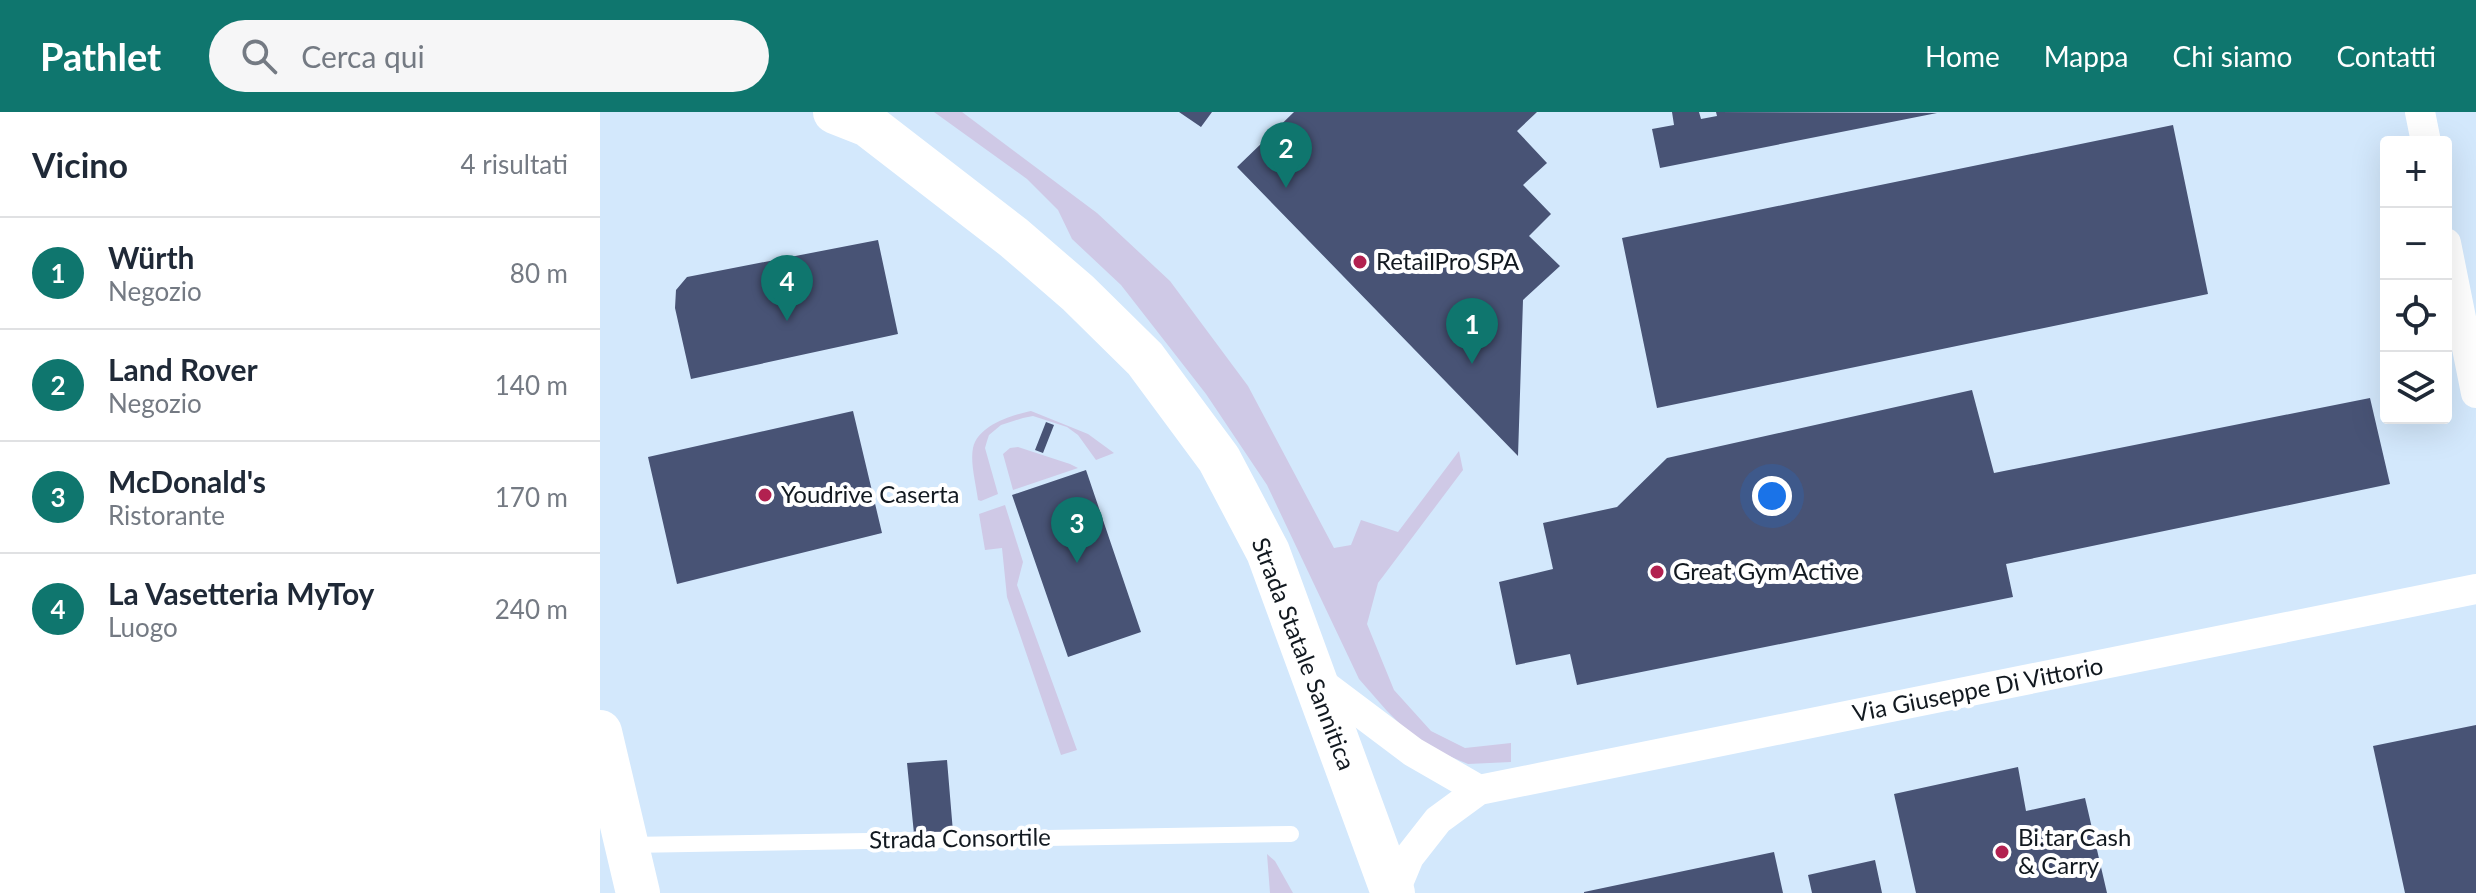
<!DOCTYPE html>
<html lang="it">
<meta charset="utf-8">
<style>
body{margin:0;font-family:Lato,sans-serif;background:#f6f6f7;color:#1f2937}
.controls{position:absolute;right:24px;top:24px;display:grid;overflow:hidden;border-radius:8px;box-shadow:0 8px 32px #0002}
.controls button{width:72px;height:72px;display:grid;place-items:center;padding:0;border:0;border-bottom:2px solid #e0e1e3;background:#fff;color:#1f2937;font:40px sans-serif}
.you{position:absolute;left:1172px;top:384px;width:28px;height:28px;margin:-20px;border:6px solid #fff;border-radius:50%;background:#1a73e8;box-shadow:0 0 0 12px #1a73e833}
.badge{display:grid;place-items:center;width:52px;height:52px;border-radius:50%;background:#0f766e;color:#fff;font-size:26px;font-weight:700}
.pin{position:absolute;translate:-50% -66px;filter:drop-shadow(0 2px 4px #0008)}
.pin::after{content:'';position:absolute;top:42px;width:28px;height:24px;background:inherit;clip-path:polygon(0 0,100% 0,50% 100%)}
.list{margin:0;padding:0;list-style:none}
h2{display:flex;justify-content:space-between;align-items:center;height:104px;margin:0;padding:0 32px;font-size:34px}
h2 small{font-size:26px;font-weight:400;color:#747a83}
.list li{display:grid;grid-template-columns:52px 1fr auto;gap:24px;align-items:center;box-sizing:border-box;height:112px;padding:0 32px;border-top:2px solid #e0e1e3}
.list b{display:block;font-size:30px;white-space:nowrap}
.list p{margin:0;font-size:26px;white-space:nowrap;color:#747a83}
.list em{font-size:26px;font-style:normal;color:#747a83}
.icon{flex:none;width:44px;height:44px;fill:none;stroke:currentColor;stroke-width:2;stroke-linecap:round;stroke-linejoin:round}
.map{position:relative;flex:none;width:1876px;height:781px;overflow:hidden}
header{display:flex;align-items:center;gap:48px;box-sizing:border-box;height:112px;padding:0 40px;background:#0f766e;color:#fff}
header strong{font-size:38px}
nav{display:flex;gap:44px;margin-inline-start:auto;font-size:28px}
.search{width:560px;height:72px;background:#f6f6f7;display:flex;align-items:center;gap:20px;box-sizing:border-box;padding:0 28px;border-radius:44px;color:#747a83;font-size:30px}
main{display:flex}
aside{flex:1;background:#fff}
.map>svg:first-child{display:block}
</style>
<header>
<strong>Pathlet</strong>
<div class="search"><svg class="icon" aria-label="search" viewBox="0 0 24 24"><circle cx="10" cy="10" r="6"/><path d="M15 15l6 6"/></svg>Cerca qui</div>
<nav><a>Home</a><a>Mappa</a><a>Chi siamo</a><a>Contatti</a></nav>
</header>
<main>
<aside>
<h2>Vicino<small>4 risultati</small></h2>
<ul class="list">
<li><span class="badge">1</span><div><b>Würth</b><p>Negozio</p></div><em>80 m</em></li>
<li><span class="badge">2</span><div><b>Land Rover</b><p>Negozio</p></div><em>140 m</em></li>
<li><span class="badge">3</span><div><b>McDonald's</b><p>Ristorante</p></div><em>170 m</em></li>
<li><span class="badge">4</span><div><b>La Vasetteria MyToy</b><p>Luogo</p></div><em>240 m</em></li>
</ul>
</aside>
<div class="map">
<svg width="1876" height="781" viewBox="0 0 1876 781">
<rect width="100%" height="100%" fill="#d3e8fc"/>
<path fill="#cfc9e6" d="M 334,0 L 362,0 L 497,101 L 570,169 L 648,274 L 734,436 L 751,433 L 761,408 L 798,420 L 859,339 L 863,358 L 778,471 L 767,512 L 794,578 L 831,619 L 865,636 L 911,631 L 911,650 L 868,652 L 820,632 L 787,599 L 759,567 L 667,373 L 606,282 L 521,173 L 472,127 L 458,98 L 427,67 Z
M 431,299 L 488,322 L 514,341 L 496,348 L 478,323 L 467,315 L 433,304 L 423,306 L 401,313 L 389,323 L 387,329 L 385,336 L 398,382 L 381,389 L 378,388 C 376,372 370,351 373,336 C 378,313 412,303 431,299 Z
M 418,335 L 470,352 L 478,356 L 413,378 L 403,342 L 410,336 Z
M 405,393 L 423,450 L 417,473 L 477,638 L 461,643 L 407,485 L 402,436 L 385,438 L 379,402 Z
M 667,742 L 675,749 L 693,781 L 670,781 Z"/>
<path fill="#485375" d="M 579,0 L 612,0 L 601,15 Z
M 694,0 L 937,0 L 917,19 L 947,51 L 923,73 L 951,102 L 929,124 L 960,154 L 923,188 L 918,344 L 637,55 Z
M 1072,0 L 1099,0 L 1101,7 L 1117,4 L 1116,0 L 1337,1 L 1060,56 L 1052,17 L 1074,13 Z
M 1573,13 L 1608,182 L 1057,296 L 1022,126 Z
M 278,128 L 298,222 L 91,267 L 75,196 L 76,178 L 87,165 Z
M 1372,278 L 1394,361 L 1770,286 L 1790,372 L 1406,452 L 1413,485 L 977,573 L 970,542 L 916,553 L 899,470 L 953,457 L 943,411 L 1017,395 L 1067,346 Z
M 253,299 L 282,421 L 77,472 L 48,345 Z
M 446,310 L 454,313 L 443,341 L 435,338 Z
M 486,358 L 541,520 L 468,545 L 412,383 Z
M 1876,613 L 1876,781 L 1805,781 L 1773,634 Z
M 347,648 L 353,720 L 314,722 L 307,651 Z
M 1418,655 L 1426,699 L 1485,686 L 1507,781 L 1316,781 L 1294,682 Z
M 1174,740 L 1183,781 L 984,781 L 984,780 Z
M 1275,748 L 1282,781 L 1212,781 L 1208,763 Z"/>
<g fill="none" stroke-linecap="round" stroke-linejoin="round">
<path stroke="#fff" stroke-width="16" d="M 29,733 L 691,722"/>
<path stroke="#fff" stroke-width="30" d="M 1820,0 L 1826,30
M 1846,131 L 1876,281
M 716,567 L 813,640 L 879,678
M 794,781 L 809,745 L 838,708 L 879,678 L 1876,477"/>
<path stroke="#fff" stroke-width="44" d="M 235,0 L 268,13 L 413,125 L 478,181 L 545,247 L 619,347 L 668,440 L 793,781
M 0,620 L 38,781"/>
</g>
<g fill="#b22150" stroke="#fff" stroke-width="3">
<circle cx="760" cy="150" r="8"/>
<circle cx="165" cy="383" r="8"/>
<circle cx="1057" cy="460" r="8"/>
<circle cx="1402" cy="740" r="8"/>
</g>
<g text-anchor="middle" stroke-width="8" stroke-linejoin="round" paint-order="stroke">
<g font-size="24" fill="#121920" stroke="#fff" text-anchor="start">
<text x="776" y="158">RetailPro SPA</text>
<text x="181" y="391">Youdrive Caserta</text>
<text x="1073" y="468">Great Gym Active</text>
<text x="1418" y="734">Bi.tar Cash<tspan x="1418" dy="28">&amp; Carry</tspan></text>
</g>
<g font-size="24" fill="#121920" stroke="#fff">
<text transform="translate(703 542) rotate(69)" y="8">Strada Statale Sannitica</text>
<text transform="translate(1378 578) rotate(-11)" y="8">Via Giuseppe Di Vittorio</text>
<text transform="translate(360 727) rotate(-1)" y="8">Strada Consortile</text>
</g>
</g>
</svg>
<div class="controls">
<button>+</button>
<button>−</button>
<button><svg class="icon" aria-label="locate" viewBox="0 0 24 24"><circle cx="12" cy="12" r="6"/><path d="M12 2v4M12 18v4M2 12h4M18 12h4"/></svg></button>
<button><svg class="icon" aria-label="layers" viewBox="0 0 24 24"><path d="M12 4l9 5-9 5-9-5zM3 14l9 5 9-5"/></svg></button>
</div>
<div class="you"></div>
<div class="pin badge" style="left:872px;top:252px">1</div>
<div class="pin badge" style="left:686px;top:76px">2</div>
<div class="pin badge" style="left:477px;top:451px">3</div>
<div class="pin badge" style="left:187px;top:209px">4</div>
</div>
</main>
